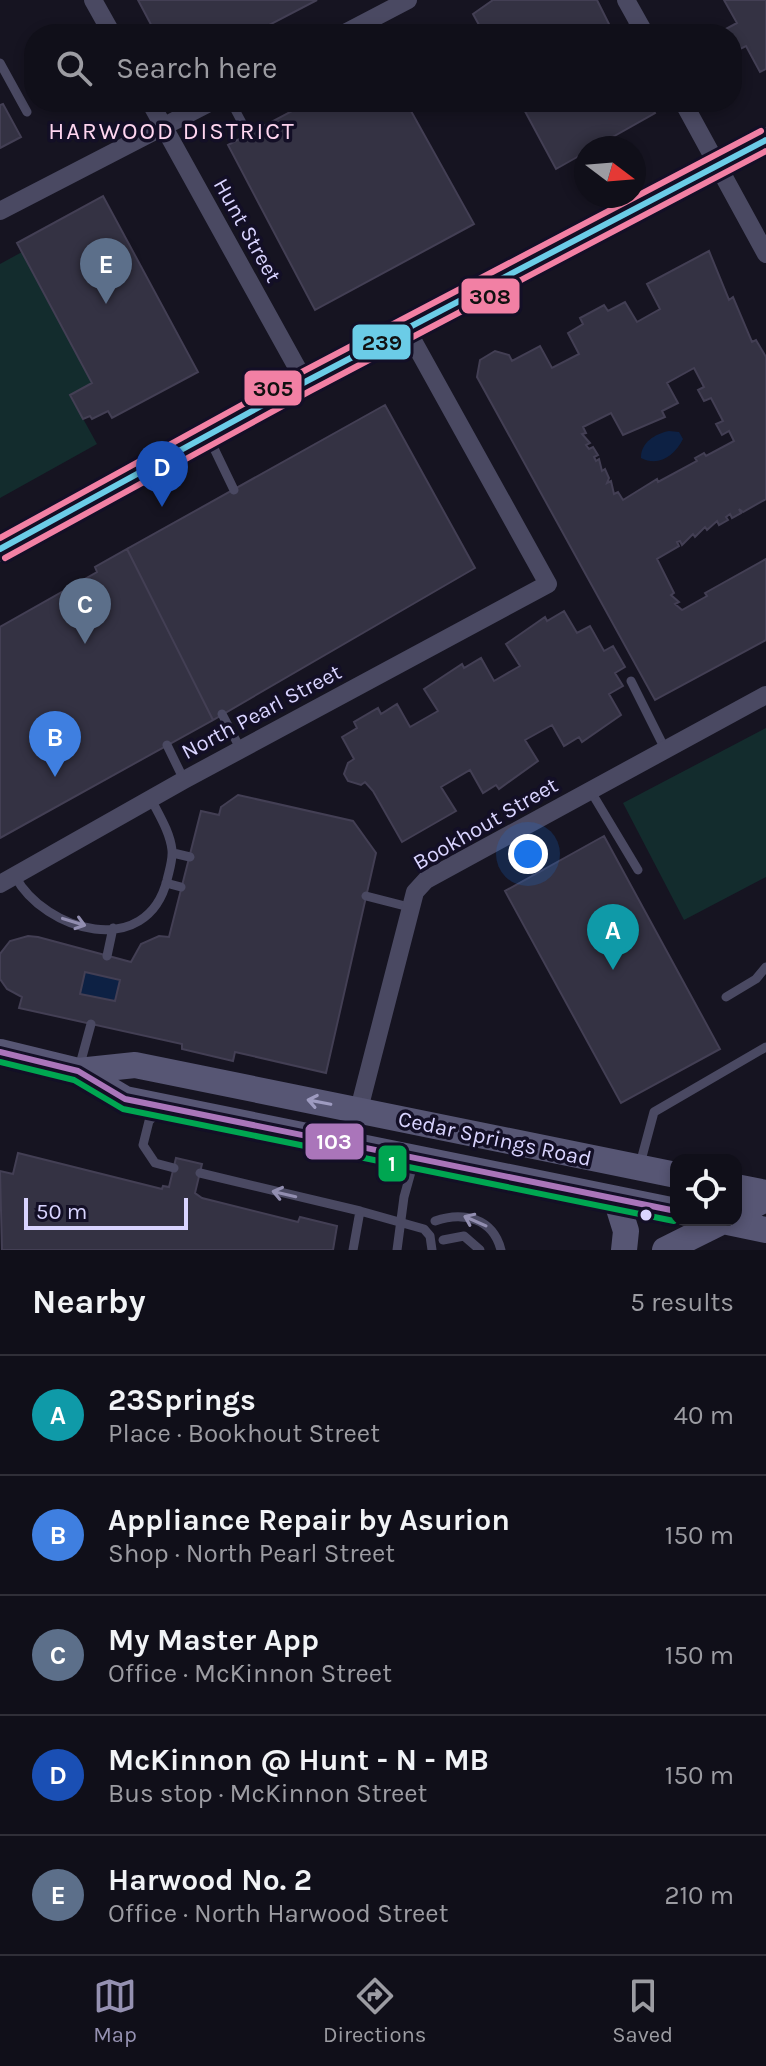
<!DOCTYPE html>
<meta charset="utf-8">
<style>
body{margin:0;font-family:Karla,sans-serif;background:#191822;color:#f1f3f6}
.controls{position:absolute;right:24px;bottom:24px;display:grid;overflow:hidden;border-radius:16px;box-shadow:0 4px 12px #0003}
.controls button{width:72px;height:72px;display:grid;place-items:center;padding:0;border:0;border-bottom:2px solid #302f38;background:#100f19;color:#f1f3f6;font:40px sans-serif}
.compass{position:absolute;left:574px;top:136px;width:72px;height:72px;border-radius:50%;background:#100f19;box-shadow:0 4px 12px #0003;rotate:106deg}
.scale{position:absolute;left:24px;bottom:20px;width:164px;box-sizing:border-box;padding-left:8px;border:4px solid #d9d4ff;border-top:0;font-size:22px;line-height:28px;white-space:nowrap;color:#d9d4ff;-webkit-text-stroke:6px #130f26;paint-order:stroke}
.you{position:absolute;left:528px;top:854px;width:28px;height:28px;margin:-20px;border:6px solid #fff;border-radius:50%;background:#1a73e8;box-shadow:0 0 0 12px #1a73e833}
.badge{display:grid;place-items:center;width:52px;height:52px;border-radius:50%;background:#9591b1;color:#fff;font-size:26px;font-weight:700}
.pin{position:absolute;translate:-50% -66px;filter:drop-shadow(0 2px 4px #0008)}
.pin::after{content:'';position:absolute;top:42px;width:28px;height:24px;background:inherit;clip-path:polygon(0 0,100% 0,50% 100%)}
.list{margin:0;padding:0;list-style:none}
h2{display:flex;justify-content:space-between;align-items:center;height:104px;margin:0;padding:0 32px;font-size:34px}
h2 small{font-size:26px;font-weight:400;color:#9c9ca2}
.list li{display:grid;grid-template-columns:52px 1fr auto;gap:24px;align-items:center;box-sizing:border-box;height:120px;padding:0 32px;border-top:2px solid #302f38}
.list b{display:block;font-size:30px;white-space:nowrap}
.list p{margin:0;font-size:26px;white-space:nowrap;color:#9c9ca2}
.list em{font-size:26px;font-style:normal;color:#9c9ca2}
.icon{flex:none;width:44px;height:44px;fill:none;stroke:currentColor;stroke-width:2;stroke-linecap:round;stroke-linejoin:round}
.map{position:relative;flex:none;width:766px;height:1250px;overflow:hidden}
.search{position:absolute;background:#100f19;box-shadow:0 4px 12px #0003;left:24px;right:24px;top:24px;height:88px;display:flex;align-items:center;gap:20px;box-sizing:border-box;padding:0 28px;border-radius:32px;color:#9c9ca2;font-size:30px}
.sheet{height:704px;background:#100f19}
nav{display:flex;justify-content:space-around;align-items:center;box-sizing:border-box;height:112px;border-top:2px solid #302f38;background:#100f19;font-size:22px;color:#9c9ca2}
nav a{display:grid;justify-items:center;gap:4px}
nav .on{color:#9591b1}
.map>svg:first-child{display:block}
</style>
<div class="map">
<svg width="766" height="1250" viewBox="0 0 766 1250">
<rect width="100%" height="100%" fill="#161421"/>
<path fill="#132c2d" d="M 22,252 L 92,383 L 70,395 L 97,444 L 0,498 L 0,264 Z
M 766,728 L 766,877 L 684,920 L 623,803 Z"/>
<path fill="#0d2144" d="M 669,431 L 679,432 L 683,439 C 674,456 659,467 641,458 C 641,442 655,434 669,431 Z
M 85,972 L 120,980 L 115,1001 L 80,994 Z"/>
<path fill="#343243" stroke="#433f54" stroke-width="2" fill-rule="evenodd" d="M 138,0 L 317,0 L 252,34 L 156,34 Z
M 493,0 L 597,0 L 614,34 L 484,34 L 473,14 Z
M 724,0 L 766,0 L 766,69 L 760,72 L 746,46 L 734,52 L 732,34 L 722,31 L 737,23 Z
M 309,102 L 406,102 L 474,224 L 315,310 L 228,145 Z
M 520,102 L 649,102 L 655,113 L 593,148 L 586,148 L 586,152 L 556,169 Z
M 3,104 L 21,137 L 0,148 L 0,105 Z
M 103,196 L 198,372 L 112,418 L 108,411 L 92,419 L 90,416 L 83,419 L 70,395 L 92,383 L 17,243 Z
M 709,251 L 729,300 L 733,297 L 752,342 L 756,340 L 766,357 L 766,499 L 743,512 L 739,509 L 741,513 L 732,518 L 730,514 L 726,517 L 728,520 L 719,525 L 717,521 L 707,530 L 705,527 L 695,537 L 693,534 L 682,545 L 680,541 L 677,542 L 679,546 L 657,559 L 674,593 L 671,595 L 679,602 L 675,604 L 682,610 L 707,596 L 705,593 L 766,559 L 766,640 L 655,700 L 477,377 L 480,360 L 495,351 L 509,355 L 512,361 L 540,346 L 552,368 L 579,354 L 568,333 L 583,324 L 580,318 L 604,305 L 608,311 L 625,302 L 637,322 L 660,309 L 647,284 ZM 694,368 L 704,387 L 698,390 L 704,401 L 711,398 L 723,421 L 716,424 L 722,435 L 729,431 L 734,441 L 706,456 L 704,453 L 695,458 L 697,461 L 658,482 L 657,479 L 623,500 L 618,492 L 614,494 L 611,481 L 607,483 L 609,478 L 605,469 L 602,471 L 599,459 L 596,461 L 594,457 L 598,455 L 593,447 L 589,449 L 586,445 L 590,443 L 582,434 L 586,433 L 583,427 L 611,413 L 623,435 L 665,417 L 662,411 L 678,403 L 667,383 Z
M 385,405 L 475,568 L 213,720 L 127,549 Z
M 127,549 L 213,720 L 0,838 L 0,627 L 97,572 L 95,567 Z
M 564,611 L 577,633 L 590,626 L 604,651 L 613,646 L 625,667 L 615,673 L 623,686 L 609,694 L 621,715 L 582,742 L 579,737 L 564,746 L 552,725 L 525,740 L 538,761 L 499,789 L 496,785 L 483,793 L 470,770 L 441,787 L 456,811 L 402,842 L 373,791 L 365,782 L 361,785 L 348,781 L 344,774 L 348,763 L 354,759 L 342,737 L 357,728 L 354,722 L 378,708 L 381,714 L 397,704 L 410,727 L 438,711 L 424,689 L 462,664 L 464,668 L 481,658 L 494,681 L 520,666 L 506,644 L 545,617 L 547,621 Z
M 238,795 L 353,821 L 376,853 L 326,1073 L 235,1052 L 233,1061 L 182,1049 L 182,1044 L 19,1008 L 22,997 L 7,989 L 0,979 L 0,954 L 10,941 L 28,936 L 38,937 L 131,962 L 141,944 L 159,936 L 169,937 L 201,811 L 219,815 L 221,807 ZM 85,972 L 120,980 L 115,1001 L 80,994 Z
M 604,836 L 720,1049 L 621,1103 L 505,891 Z
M 18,1153 L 162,1189 L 163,1186 L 169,1187 L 176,1158 L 202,1164 L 195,1193 L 202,1198 L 298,1222 L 300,1217 L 337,1226 L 333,1250 L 2,1250 L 0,1171 L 13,1174 Z"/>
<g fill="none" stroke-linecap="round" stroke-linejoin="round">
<path stroke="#4a4962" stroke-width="9" d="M 620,34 L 639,23
M 0,63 L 27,112
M 231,102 L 248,134
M 209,438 L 234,490
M 631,681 L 665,749
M 222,714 L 241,750
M 167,745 L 184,780
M 590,790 L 638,870
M 173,853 L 190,857
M 15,876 C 45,932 147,960 167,880 C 169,871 173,860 172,850 C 170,832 159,815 151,799
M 166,883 L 181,887
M 366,896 L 409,907
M 107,956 L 113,928
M 726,997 L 756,979 L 766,967
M 79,1068 L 91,1024
M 159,1111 L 149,1121 L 143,1145 L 155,1163 L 174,1168
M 640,1164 L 654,1112 L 766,1047
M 200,1173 L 360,1211
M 435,1221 C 463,1211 493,1218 501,1250
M 443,1240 L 464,1236 L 480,1250
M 353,1250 L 360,1211 L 424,1229 L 430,1236 L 432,1250
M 397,1250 L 404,1197 L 414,1161"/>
<path stroke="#4a4962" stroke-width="18" d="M 93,0 L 112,34
M 626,0 L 645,34
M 343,34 L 408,0
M 150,102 L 305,382
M 683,102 L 766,254
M 0,211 L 211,102
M 0,884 L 184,780 L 548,584 L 406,328
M 350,1144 L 415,892 L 426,880 L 766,695"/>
<path stroke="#575674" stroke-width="26" d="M 0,549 L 305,382 L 766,140
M 0,1052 L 78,1071 L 125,1099 L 676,1211
M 78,1071 L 135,1065 L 676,1175
M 736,1187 L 766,1193
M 616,1199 L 626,1231 L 624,1250
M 736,1214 L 766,1199
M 718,1220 L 766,1230
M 665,1250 L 725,1220"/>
<defs>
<path id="bus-1" d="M 0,549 L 305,382 L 766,140"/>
<path id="bus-2" d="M 0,1052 L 78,1071 L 125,1099 L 676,1211"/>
<path id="bus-3" d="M 0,1062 L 74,1080 L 123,1109 L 674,1221"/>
<path id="bus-4" d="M 5,558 L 310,391 L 766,151"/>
<path id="bus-5" d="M 0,538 L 300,373 L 761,131"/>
</defs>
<use href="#bus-1" stroke="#130f26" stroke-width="12"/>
<use href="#bus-2" stroke="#130f26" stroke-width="12"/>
<use href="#bus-3" stroke="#130f26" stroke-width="12"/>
<use href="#bus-4" stroke="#130f26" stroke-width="12"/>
<use href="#bus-5" stroke="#130f26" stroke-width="12"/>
<use href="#bus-1" stroke="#6bcce7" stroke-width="6"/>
<use href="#bus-2" stroke="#aa75ba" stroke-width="6"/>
<use href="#bus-3" stroke="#00a651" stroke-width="6"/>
<use href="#bus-4" stroke="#f280a4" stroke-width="6"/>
<use href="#bus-5" stroke="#f280a4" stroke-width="6"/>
</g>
<defs><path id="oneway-shaft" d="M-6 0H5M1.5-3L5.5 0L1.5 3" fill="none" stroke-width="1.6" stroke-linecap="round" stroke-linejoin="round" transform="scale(2)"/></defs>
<g stroke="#928eb0">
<use href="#oneway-shaft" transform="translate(74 922) rotate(17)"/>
<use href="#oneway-shaft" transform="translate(284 1194) rotate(-167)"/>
<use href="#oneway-shaft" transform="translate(475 1221) rotate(-156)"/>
</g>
<use stroke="#9e9bc0" href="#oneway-shaft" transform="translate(319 1102) rotate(-169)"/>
<circle fill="#d9d4ff" stroke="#130f26" stroke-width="3" cx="646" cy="1215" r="7"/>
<g text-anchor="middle" stroke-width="7" stroke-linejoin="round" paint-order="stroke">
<g font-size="22" fill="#d9d4ff" stroke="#130f26">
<text transform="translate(248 230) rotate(61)" y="8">Hunt Street</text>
<text transform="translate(261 711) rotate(-28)" y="8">North Pearl Street</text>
<text transform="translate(485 823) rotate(-30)" y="8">Bookhout Street</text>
<text transform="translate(495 1138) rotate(12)" y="8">Cedar Springs Road</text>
</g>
<g font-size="24" letter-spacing="2" fill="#ffd6f0" stroke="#130f26">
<text x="172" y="139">HARWOOD DISTRICT</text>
</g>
</g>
<g stroke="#130f26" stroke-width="3">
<rect x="460" y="277" width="61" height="38" rx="8" fill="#f280a4"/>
<rect x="351" y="323" width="61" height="38" rx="8" fill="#6bcce7"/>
<rect x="243" y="369" width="60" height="38" rx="8" fill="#f280a4"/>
<rect x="304" y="1122" width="61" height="39" rx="8" fill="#aa75ba"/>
<rect x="377" y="1144" width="31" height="39" rx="8" fill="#00a651"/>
</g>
<g font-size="22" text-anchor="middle" font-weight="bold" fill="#fff">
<text x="334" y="1149">103</text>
<text x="392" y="1171">1</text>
</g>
<g font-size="22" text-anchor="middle" font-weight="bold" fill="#111">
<text x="490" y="304">308</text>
<text x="382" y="350">239</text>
<text x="273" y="396">305</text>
</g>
</svg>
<div class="controls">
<button><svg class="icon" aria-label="locate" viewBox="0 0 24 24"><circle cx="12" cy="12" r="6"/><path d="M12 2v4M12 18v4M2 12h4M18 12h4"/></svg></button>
</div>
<svg class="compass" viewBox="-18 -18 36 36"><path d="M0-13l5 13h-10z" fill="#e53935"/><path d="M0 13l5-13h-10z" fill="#9c9ca2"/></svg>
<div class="scale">50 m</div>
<div class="you"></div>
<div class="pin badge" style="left:613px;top:970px;background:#0f9aa8">A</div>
<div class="pin badge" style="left:55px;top:777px;background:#3f7fe0">B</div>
<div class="pin badge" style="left:85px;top:644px;background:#5c6f8a">C</div>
<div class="pin badge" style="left:162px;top:507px;background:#1a4fb4">D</div>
<div class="pin badge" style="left:106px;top:304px;background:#5c6f8a">E</div>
<div class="search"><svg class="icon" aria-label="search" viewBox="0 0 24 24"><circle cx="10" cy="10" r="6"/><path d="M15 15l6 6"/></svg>Search here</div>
</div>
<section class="sheet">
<h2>Nearby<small>5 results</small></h2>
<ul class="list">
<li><span class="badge" style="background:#0f9aa8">A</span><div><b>23Springs</b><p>Place · Bookhout Street</p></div><em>40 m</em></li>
<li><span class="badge" style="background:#3f7fe0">B</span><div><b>Appliance Repair by Asurion</b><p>Shop · North Pearl Street</p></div><em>150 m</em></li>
<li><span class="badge" style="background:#5c6f8a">C</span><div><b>My Master App</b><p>Office · McKinnon Street</p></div><em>150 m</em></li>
<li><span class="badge" style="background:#1a4fb4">D</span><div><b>McKinnon @ Hunt - N - MB</b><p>Bus stop · McKinnon Street</p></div><em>150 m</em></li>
<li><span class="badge" style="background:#5c6f8a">E</span><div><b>Harwood No. 2</b><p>Office · North Harwood Street</p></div><em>210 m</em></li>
</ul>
</section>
<nav>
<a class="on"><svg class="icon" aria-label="map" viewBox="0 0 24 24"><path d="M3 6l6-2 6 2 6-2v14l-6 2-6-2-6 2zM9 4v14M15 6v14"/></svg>Map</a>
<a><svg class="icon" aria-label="directions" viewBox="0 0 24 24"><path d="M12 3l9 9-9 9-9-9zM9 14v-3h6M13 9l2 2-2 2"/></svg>Directions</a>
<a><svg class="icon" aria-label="saved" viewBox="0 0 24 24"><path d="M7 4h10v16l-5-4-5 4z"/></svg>Saved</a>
</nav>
